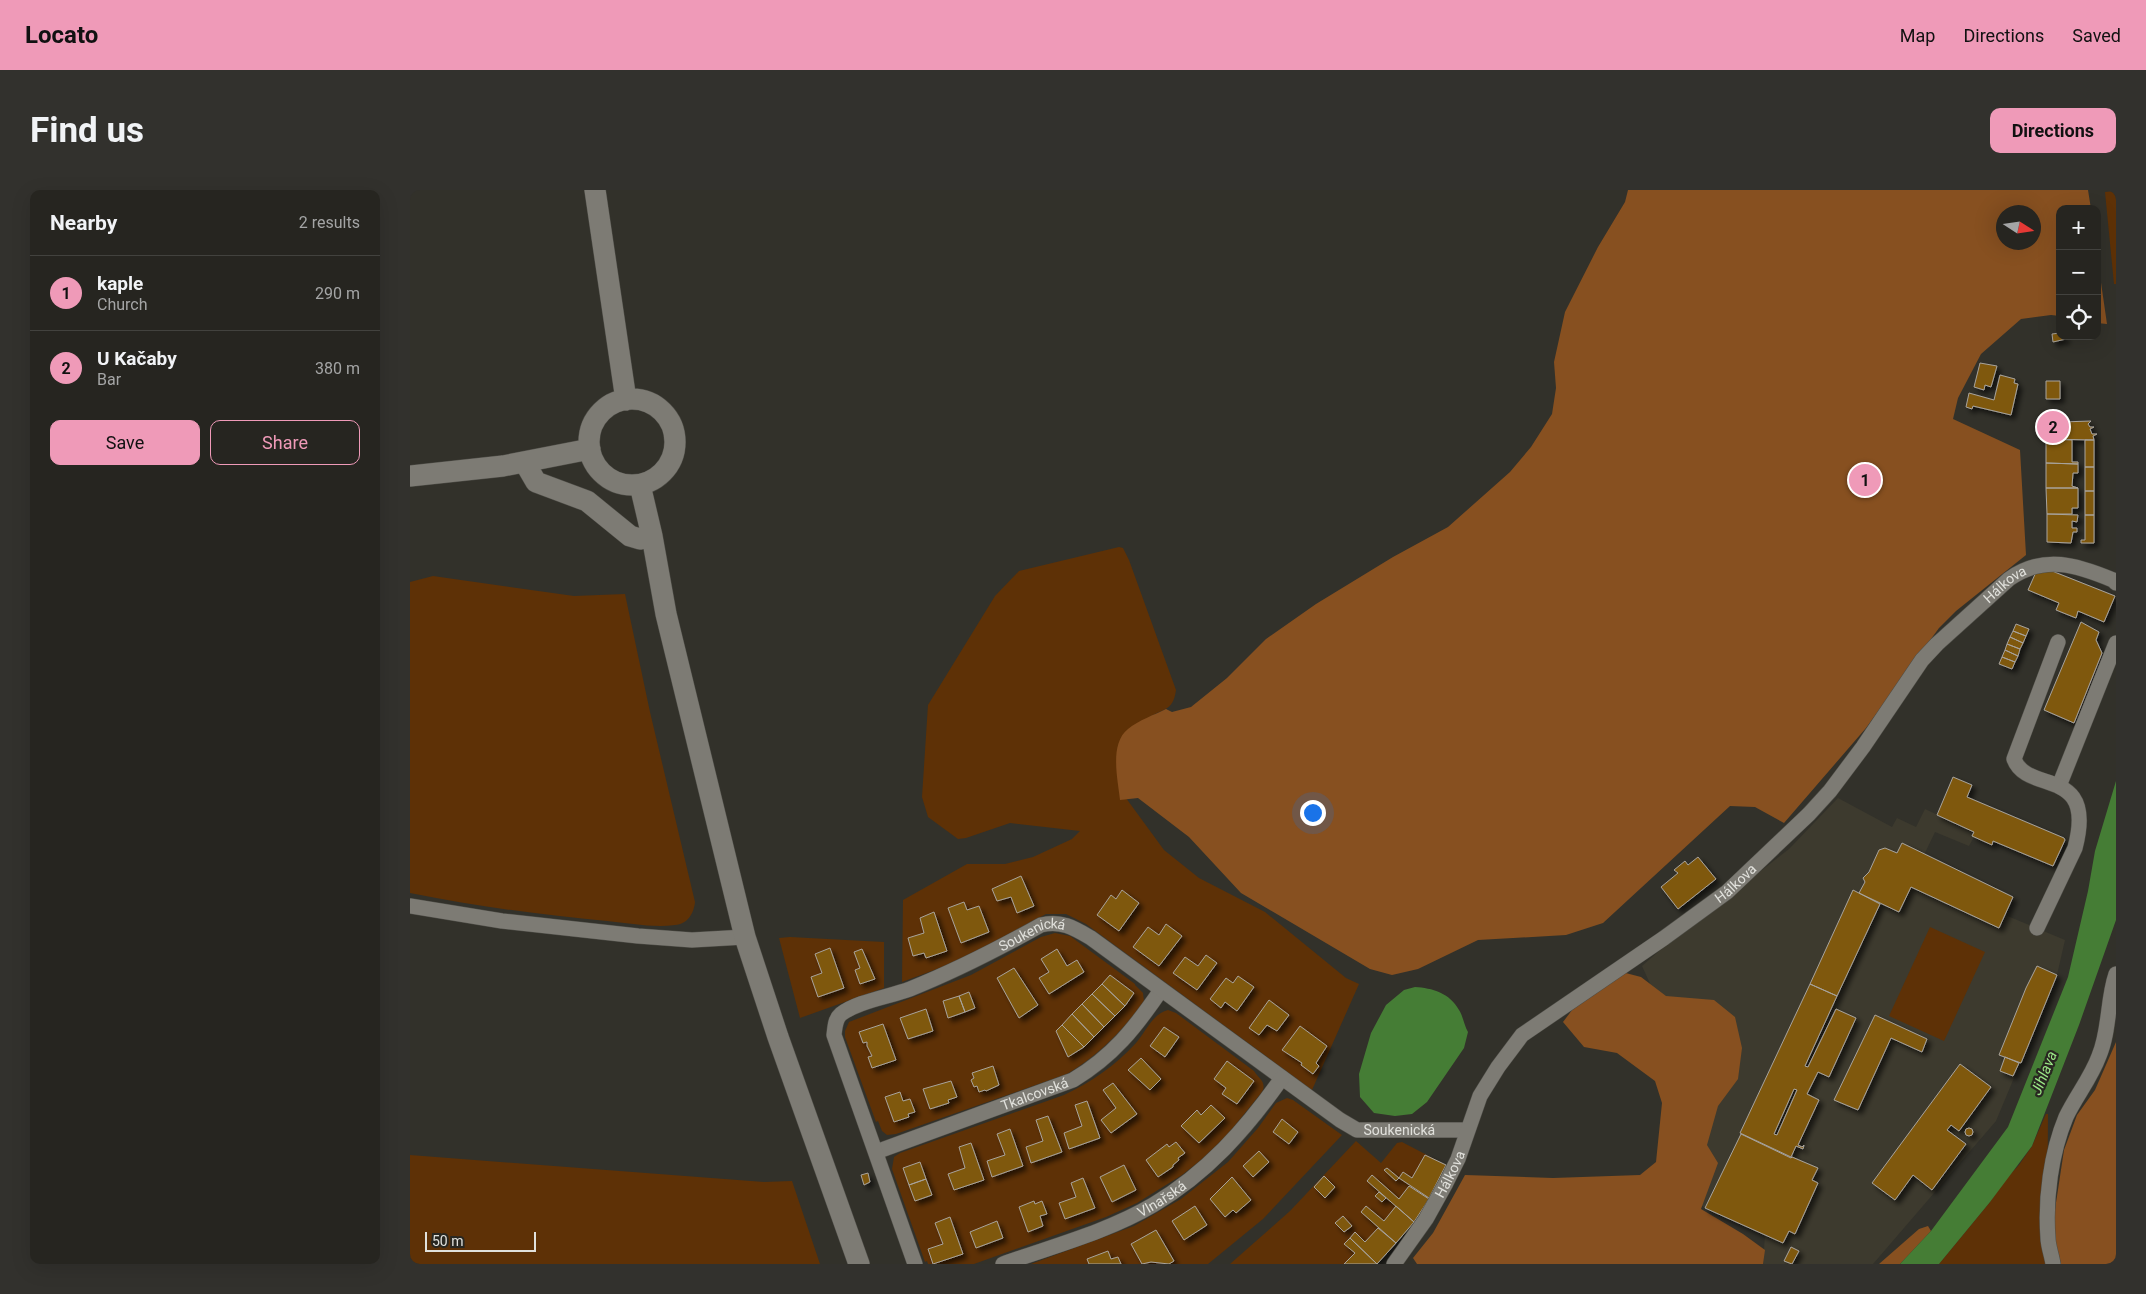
<!DOCTYPE html>
<meta charset="utf-8">
<style>
body{margin:0;font-family:Roboto,sans-serif;background:#32312d;color:#f1f3f6}
.controls{position:absolute;right:15px;top:15px;display:grid;overflow:hidden;border-radius:10px;box-shadow:0 5px 20px #0002}
.controls button{width:45px;height:45px;display:grid;place-items:center;padding:0;border:0;border-bottom:1px solid #42423e;background:#262520;color:#f1f3f6;font:25px sans-serif}
.compass{position:absolute;left:1586px;top:15px;width:45px;height:45px;border-radius:50%;background:#262520;box-shadow:0 5px 20px #0002;rotate:102deg}
.scale{position:absolute;left:15px;bottom:12px;width:111px;box-sizing:border-box;padding-left:5px;border:2px solid #e1e1dc;border-top:0;font-size:14px;line-height:18px;white-space:nowrap;color:#e1e1dc;-webkit-text-stroke:4px #282721;paint-order:stroke}
.you{position:absolute;left:902px;top:622px;width:18px;height:18px;margin:-12px;border:4px solid #fff;border-radius:50%;background:#1a73e8;box-shadow:0 0 0 8px #1a73e833}
.badge{display:grid;place-items:center;width:32px;height:32px;border-radius:50%;background:#ef9ab8;color:#111;font-size:16px;font-weight:700}
.pin{position:absolute;translate:-50% -50%;border:2px solid #fff;box-shadow:0 1px 5px #0006}
.list{margin:0;padding:0;list-style:none}
h2{display:flex;justify-content:space-between;align-items:center;height:65px;margin:0;padding:0 20px;font-size:21px}
h2 small{font-size:16px;font-weight:400;color:#a4a5a5}
.list li{display:grid;grid-template-columns:32px 1fr auto;gap:15px;align-items:center;box-sizing:border-box;height:75px;padding:0 20px;border-top:1px solid #42423e}
.list b{display:block;font-size:19px;white-space:nowrap}
.list p{margin:0;font-size:16px;white-space:nowrap;color:#a4a5a5}
.list em{font-size:16px;font-style:normal;color:#a4a5a5}
.actions{display:flex;gap:10px;padding:15px 20px}
.actions a{flex:1;padding:11px 0;border:1px solid #ef9ab8;border-radius:10px;text-align:center;font-size:18px;color:#ef9ab8}
.actions .main{background:#ef9ab8;color:#111}
.icon{flex:none;width:28px;height:28px;fill:none;stroke:currentColor;stroke-width:2;stroke-linecap:round;stroke-linejoin:round}
.map{position:relative;flex:none;width:1706px;height:1074px;overflow:hidden;border-radius:10px}
header{display:flex;align-items:center;gap:30px;box-sizing:border-box;height:70px;padding:0 25px;background:#ef9ab8;color:#111}
header strong{font-size:24px}
nav{display:flex;gap:28px;margin-inline-start:auto;font-size:18px}
.intro{display:flex;align-items:center;justify-content:space-between;box-sizing:border-box;height:120px;padding:0 30px}
h1{margin:0;font-size:35px}
.button{padding:12px 22px;border-radius:10px;background:#ef9ab8;color:#111;font-size:18px;font-weight:700}
main{display:flex;gap:30px;padding:0 30px}
aside{flex:1;background:#262520;border-radius:10px;box-shadow:0 5px 20px #0002}
.map>svg:first-child{display:block}
</style>
<header>
<strong>Locato</strong>
<nav><a>Map</a><a>Directions</a><a>Saved</a></nav>
</header>
<div class="intro"><h1>Find us</h1><a class="button">Directions</a></div>
<main>
<aside>
<h2>Nearby<small>2 results</small></h2>
<ul class="list">
<li><span class="badge">1</span><div><b>kaple</b><p>Church</p></div><em>290 m</em></li>
<li><span class="badge">2</span><div><b>U Kačaby</b><p>Bar</p></div><em>380 m</em></li>
</ul>
<div class="actions"><a class="main">Save</a><a>Share</a></div>
</aside>
<div class="map">
<svg width="1706" height="1074" viewBox="0 0 1706 1074">
<defs>
<filter id="shadow"><feDropShadow dx="4" dy="4" stdDeviation="2.5" flood-color="#0009"/></filter>
</defs>
<rect width="100%" height="100%" fill="#32312a"/>
<path fill="#3d3a2e" d="M 1428,608 L 1482,637 L 1487,628 L 1506,637 L 1515,619 L 1566,643 L 1559,656 L 1525,642 L 1514,665 L 1603,707 L 1595,725 L 1655,750 L 1647,785 L 1586,931 L 1463,1074 L 1353,1074 L 1355,1045 L 1295,1018 L 1258,990 L 1259,835 L 1232,776 L 1257,754 L 1379,659 Z"/>
<path fill="#5e3106" d="M 1706,1 L 1706,94 L 1704,94 L 1695,2 Z
M 709,357 L 713,358 L 719,370 L 766,500 C 763,523 751,518 737,529 C 726,537 716,552 707,562 L 710,606 L 713,604 L 754,660 L 789,688 L 855,722 L 936,788 L 949,794 L 902,900 L 676,734 L 656,724 L 636,724 L 546,772 L 492,792 L 493,710 L 557,674 L 595,674 L 623,667 L 662,649 L 670,641 L 600,633 L 556,648 L 548,649 L 518,627 L 512,607 L 518,515 L 585,406 L 609,381 Z
M 23,386 L 164,406 L 215,404 L 240,522 L 285,712 C 284,723 278,734 265,735 C 243,738 219,733 197,731 C 131,725 65,716 0,703 L 0,392 Z
M 1520,737 L 1575,762 L 1534,851 L 1479,826 Z
M 645,743 L 660,746 L 725,794 L 725,795 L 733,803 L 734,812 C 710,843 690,864 657,884 L 486,944 L 477,945 L 472,941 L 468,931 L 466,932 L 435,847 L 435,841 L 439,832 L 561,785 L 631,747 Z
M 380,747 L 474,752 L 474,798 L 390,828 L 369,748 Z
M 758,820 L 766,823 L 844,881 C 849,889 857,892 852,902 L 818,944 L 791,970 L 772,985 L 727,1013 L 696,1027 L 564,1074 L 518,1074 L 517,1071 L 515,1072 L 482,979 L 484,967 L 490,963 L 654,905 C 681,892 705,876 726,853 C 735,843 743,823 758,820 Z
M 877,908 L 883,910 L 932,945 L 853,1029 L 798,1074 L 621,1074 L 724,1036 L 771,1009 L 818,972 L 848,938 L 866,913 Z
M 1636,924 L 1638,924 L 1637,1074 L 1529,1074 L 1580,1012 L 1595,990 L 1609,975 L 1622,956 Z
M 946,951 L 971,973 L 987,953 L 992,952 L 1036,975 L 1019,1009 L 1004,1032 L 967,1074 L 820,1074 L 880,1021 Z
M 0,965 L 354,992 L 382,991 L 410,1074 L 0,1074 Z"/>
<path fill="#875020" fill-rule="evenodd" d="M 1218,0 L 1678,0 L 1681,19 L 1650,19 L 1650,126 L 1641,125 L 1611,129 L 1571,164 L 1548,208 L 1543,229 L 1610,260 L 1616,365 L 1546,421 L 1529,438 L 1456,538 L 1374,633 L 1345,617 L 1320,616 L 1193,733 L 1156,745 L 1068,750 L 1008,779 L 982,785 L 960,779 L 831,703 L 779,647 L 728,608 L 710,610 C 708,590 699,554 718,539 C 729,530 744,525 756,519 L 762,522 L 781,517 L 817,488 L 856,449 L 906,414 L 983,367 L 1038,337 L 1100,282 L 1121,257 L 1142,224 L 1146,198 L 1144,172 L 1155,122 L 1188,57 L 1215,12 ZM 1594,22 L 1624,22 L 1624,52 L 1594,52 Z
M 1687,65 L 1697,134 L 1687,133 Z
M 1208,781 L 1231,787 L 1256,806 L 1304,810 L 1325,827 L 1332,858 L 1328,889 L 1308,916 L 1297,955 L 1308,973 L 1291,1019 L 1333,1044 L 1355,1060 L 1353,1074 L 1007,1074 L 1003,1068 L 1023,1043 L 1055,985 L 1143,988 L 1230,985 L 1246,972 L 1252,913 L 1245,891 L 1207,863 L 1174,857 L 1153,832 L 1184,791 Z
M 1706,852 L 1706,1074 L 1651,1074 L 1642,1039 L 1654,960 L 1667,925 L 1685,900 Z
M 1518,1036 L 1521,1041 L 1490,1074 L 1469,1074 L 1509,1039 Z"/>
<path fill="#457d35" d="M 1706,591 L 1706,730 L 1669,835 L 1622,956 L 1580,1012 L 1529,1074 L 1490,1074 L 1521,1041 L 1598,937 L 1658,787 L 1678,701 L 1685,661 Z
M 1005,797 C 1022,798 1040,803 1049,820 C 1053,826 1054,835 1058,842 L 1054,858 L 1017,912 L 1002,924 L 985,926 L 964,923 L 950,907 L 949,884 L 961,843 L 976,815 L 994,800 Z"/>
<path fill="#7f590f" stroke="#a8a39c" fill-rule="evenodd" filter="url(#shadow)" d="M 1650,143 L 1650,146 L 1655,146 L 1656,149 L 1643,152 L 1642,144 Z
M 1570,173 L 1587,176 L 1581,197 L 1575,195 L 1574,200 L 1564,197 Z
M 1590,185 L 1605,189 L 1604,193 L 1608,194 L 1601,225 L 1563,216 L 1562,219 L 1556,217 L 1559,203 L 1584,210 Z
M 1636,191 L 1650,191 L 1650,209 L 1636,209 Z
M 1645,228 L 1651,228 L 1651,232 L 1681,231 L 1678,234 L 1680,237 L 1684,237 L 1680,239 L 1682,244 L 1687,244 L 1683,246 L 1684,250 L 1636,249 L 1636,232 L 1645,232 Z
M 1636,249 L 1662,250 L 1662,272 L 1668,272 L 1668,274 L 1636,273 Z
M 1675,250 L 1684,250 L 1684,277 L 1675,277 Z
M 1636,273 L 1668,274 L 1668,283 L 1663,283 L 1662,296 L 1668,298 L 1636,298 Z
M 1675,277 L 1684,277 L 1684,301 L 1675,301 Z
M 1455,283 L 1462,287 L 1456,296 L 1450,292 L 1449,287 L 1450,284 Z
M 1636,298 L 1668,298 L 1668,318 L 1662,318 L 1662,324 L 1637,324 Z
M 1675,301 L 1684,301 L 1684,325 L 1675,325 Z
M 1637,324 L 1668,325 L 1667,332 L 1662,331 L 1662,338 L 1667,338 L 1667,342 L 1663,342 L 1661,353 L 1637,352 Z
M 1675,325 L 1684,325 L 1684,353 L 1671,353 L 1671,350 L 1675,350 Z
M 1642,381 L 1705,406 L 1694,432 L 1668,421 L 1666,428 L 1646,420 L 1649,413 L 1618,400 L 1626,382 Z
M 1671,432 L 1689,442 L 1686,450 L 1692,463 L 1664,533 L 1634,520 Z
M 1606,434 L 1619,439 L 1616,446 L 1603,441 Z
M 1603,441 L 1616,446 L 1613,453 L 1600,447 Z
M 1600,447 L 1613,453 L 1610,459 L 1597,454 Z
M 1597,454 L 1610,459 L 1608,466 L 1595,460 Z
M 1595,460 L 1608,466 L 1605,472 L 1592,467 Z
M 1592,467 L 1605,472 L 1602,479 L 1589,474 Z
M 1543,587 L 1562,595 L 1557,607 L 1654,648 L 1655,650 L 1643,676 L 1583,651 L 1582,655 L 1562,646 L 1564,642 L 1527,625 Z
M 1492,653 L 1603,707 L 1589,738 L 1501,697 L 1489,722 L 1449,703 L 1455,692 L 1453,688 L 1459,682 L 1469,660 L 1475,658 L 1487,663 Z
M 1288,667 L 1306,689 L 1268,719 L 1251,697 L 1268,683 L 1264,680 L 1275,671 L 1278,675 Z
M 611,686 L 624,716 L 607,723 L 601,707 L 587,711 L 582,699 Z
M 712,700 L 729,713 L 709,741 L 687,725 L 701,705 L 706,709 Z
M 1443,700 L 1470,714 L 1427,806 L 1400,794 Z
M 554,712 L 557,720 L 569,716 L 579,742 L 551,753 L 538,718 Z
M 524,722 L 537,761 L 516,768 L 514,763 L 503,766 L 498,748 L 514,743 L 510,728 Z
M 756,734 L 772,746 L 749,776 L 723,757 L 738,737 L 749,745 Z
M 420,758 L 434,798 L 408,807 L 401,787 L 412,783 L 405,764 Z
M 452,759 L 465,789 L 450,794 L 445,780 L 450,778 L 444,762 Z
M 647,759 L 657,776 L 667,770 L 674,782 L 639,804 L 629,788 L 639,782 L 631,769 Z
M 796,765 L 807,773 L 787,800 L 763,783 L 775,767 L 788,776 Z
M 1627,776 L 1647,785 L 1611,873 L 1589,865 L 1616,798 Z
M 604,778 L 628,815 L 609,828 L 587,788 Z
M 700,785 L 724,803 L 715,816 L 692,794 Z
M 828,786 L 844,797 L 827,821 L 815,812 L 811,818 L 800,809 L 816,788 L 823,793 Z
M 692,794 L 715,816 L 705,826 L 682,804 Z
M 1400,794 L 1427,806 L 1395,876 L 1398,877 L 1426,819 L 1446,828 L 1419,887 L 1408,882 L 1397,904 L 1409,910 L 1388,955 L 1392,957 L 1394,955 L 1393,959 L 1386,956 L 1381,967 L 1330,943 ZM 1384,899 L 1387,900 L 1367,945 L 1364,944 Z
M 559,802 L 565,818 L 555,822 L 549,806 Z
M 682,804 L 705,826 L 694,837 L 672,814 Z
M 549,806 L 555,822 L 538,828 L 533,811 Z
M 859,810 L 879,825 L 867,841 L 857,835 L 849,845 L 839,838 Z
M 672,814 L 694,837 L 684,847 L 662,824 Z
M 516,819 L 523,841 L 498,849 L 490,828 Z
M 662,824 L 684,847 L 674,857 L 652,835 Z
M 1465,825 L 1517,849 L 1512,862 L 1481,848 L 1448,920 L 1424,910 Z
M 473,834 L 486,870 L 462,878 L 458,867 L 462,866 L 457,856 L 457,852 L 453,853 L 449,842 Z
M 652,835 L 674,857 L 658,867 L 646,841 Z
M 890,836 L 917,856 L 906,873 L 909,876 L 903,884 L 891,875 L 892,873 L 872,860 Z
M 754,837 L 769,847 L 755,867 L 740,856 Z
M 1595,867 L 1609,873 L 1603,886 L 1590,881 Z
M 731,868 L 751,889 L 740,900 L 718,880 Z
M 817,871 L 844,891 L 827,914 L 812,904 L 816,898 L 804,889 Z
M 1550,874 L 1581,897 L 1549,941 L 1541,935 L 1537,940 L 1556,954 L 1522,1000 L 1503,985 L 1485,1010 L 1462,993 Z
M 583,876 L 589,895 L 576,901 L 575,900 L 569,902 L 567,896 L 564,897 L 561,890 L 564,888 L 562,883 Z
M 541,891 L 547,907 L 538,910 L 539,913 L 520,919 L 513,899 Z
M 703,893 L 727,924 L 701,943 L 691,930 L 706,918 L 693,900 Z
M 490,902 L 493,911 L 500,909 L 505,922 L 498,924 L 499,927 L 484,932 L 475,907 Z
M 677,911 L 690,948 L 659,959 L 654,943 L 672,936 L 665,915 Z
M 801,915 L 815,928 L 789,953 L 771,936 L 787,920 L 791,925 Z
M 638,926 L 652,962 L 621,973 L 616,957 L 633,951 L 626,930 Z
M 872,929 L 888,942 L 879,954 L 863,942 Z
M1555 942a4 4 0 1 1 8 0a4 4 0 1 1-8 0Z
M 600,939 L 613,976 L 582,987 L 577,971 L 595,965 L 587,944 Z
M 1331,944 L 1381,968 L 1382,967 L 1408,978 L 1402,990 L 1408,993 L 1385,1044 L 1379,1041 L 1373,1053 L 1295,1018 Z
M 766,952 L 775,963 L 768,968 L 769,970 L 763,975 L 763,977 L 748,987 L 736,970 L 757,954 L 759,957 Z
M 561,953 L 574,990 L 544,1000 L 538,984 L 555,978 L 549,957 Z
M 849,961 L 859,972 L 843,987 L 833,976 Z
M 1015,965 L 1036,975 L 1019,1008 L 989,988 L 993,982 L 1002,988 Z
M 510,972 L 516,989 L 499,995 L 493,978 Z
M 714,975 L 726,1000 L 702,1012 L 690,987 Z
M 977,978 L 989,988 L 986,991 L 974,980 Z
M 458,983 L 460,992 L 454,995 L 451,985 Z
M 962,985 L 989,1009 L 999,996 L 1019,1009 L 1004,1032 L 957,991 Z
M 914,986 L 925,997 L 915,1008 L 904,997 Z
M 822,987 L 841,1010 L 826,1023 L 823,1020 L 815,1027 L 800,1009 Z
M 673,988 L 685,1018 L 655,1029 L 649,1013 L 666,1007 L 661,993 Z
M 516,989 L 522,1005 L 505,1011 L 499,995 Z
M 969,1002 L 976,1008 L 972,1012 L 965,1006 Z
M 624,1011 L 625,1014 L 632,1011 L 637,1024 L 630,1026 L 633,1036 L 618,1042 L 609,1017 Z
M 785,1016 L 797,1035 L 774,1050 L 762,1031 Z
M 956,1016 L 974,1031 L 986,1016 L 1004,1032 L 986,1053 L 951,1022 Z
M 933,1026 L 942,1036 L 934,1042 L 925,1033 Z
M 540,1027 L 553,1064 L 523,1074 L 518,1059 L 533,1054 L 525,1033 Z
M 587,1031 L 593,1048 L 566,1058 L 560,1042 Z
M 968,1038 L 986,1053 L 967,1074 L 940,1048 L 945,1042 L 955,1052 Z
M 746,1040 L 764,1071 L 759,1074 L 741,1072 L 732,1074 L 721,1054 Z
M 940,1048 L 967,1074 L 934,1074 L 945,1063 L 934,1054 Z
M 1381,1057 L 1389,1061 L 1382,1074 L 1374,1071 Z
M 698,1061 L 701,1069 L 708,1067 L 711,1074 L 679,1074 L 677,1069 Z"/>
<g fill="none" stroke-linecap="round" stroke-linejoin="round">
<defs>
<g id="street">
<path d="M 1649,596 L 1706,453"/>
<path d="M 0,716 L 92,731 L 228,746 L 282,750 L 335,747"/>
<path d="M 1627,738 L 1665,658 C 1687,575 1617,605 1604,569 L 1648,452"/>
<path id="s1" d="M 466,962 L 663,890 C 703,866 725,838 751,800"/>
<path id="s2" d="M 505,1074 L 424,845 C 425,837 425,829 431,824 C 448,811 479,807 500,799 C 545,781 588,759 631,735 C 651,730 664,738 681,748 L 930,930 L 947,940 L 1057,940"/>
<path id="s3" d="M 593,1074 C 643,1056 697,1042 743,1015 C 797,983 836,939 872,888"/>
<path id="s4" d="M 984,1074 L 1016,1029 L 1036,993 L 1048,969 L 1070,906 L 1088,877 L 1112,845 L 1254,748 L 1317,702 L 1399,624 L 1420,601 L 1453,557 L 1512,470 L 1527,454 L 1599,389 C 1634,364 1667,375 1703,390 L 1706,393"/>
<path d="M 1643,1074 C 1642,1066 1638,1056 1638,1048 C 1635,1009 1641,963 1656,927 C 1666,906 1681,888 1689,866 C 1700,840 1697,810 1706,784"/>
</g>
<path id="secondary" d="M 185,0 L 216,210
M179 252a43 43 0 1 1 86 0a43 43 0 1 1-86 0Z
M 115,273 L 126,292 L 177,311 L 220,346 L 230,349 L 242,346
M 0,286 L 93,276 L 180,259
M 230,295 L 242,346 L 256,424 L 335,747 L 368,847 L 449,1074"/>
</defs>
<use href="#street" stroke="#4e4d47" stroke-width="16"/>
<use href="#secondary" stroke="#4e4d47" stroke-width="22"/>
<use href="#street" stroke="#7d7b74" stroke-width="15"/>
<use href="#secondary" stroke="#7d7b74" stroke-width="21"/>
</g>
<g text-anchor="middle" stroke-width="4.5" stroke-linejoin="round" paint-order="stroke">
<g font-size="14" fill="#e1e1dc" stroke="#282721">
<text dy="5" stroke="none"><textPath href="#s4" startOffset="931">Hálkova</textPath></text>
<text dy="5" stroke="none"><textPath href="#s4" startOffset="526">Hálkova</textPath></text>
<text dy="5" stroke="none"><textPath href="#s2" startOffset="474">Soukenická</textPath></text>
<text dy="5" stroke="none"><textPath href="#s1" startOffset="169">Tkalcovská</textPath></text>
<text dy="5" stroke="none"><textPath href="#s2" startOffset="909">Soukenická</textPath></text>
<text dy="5" stroke="none"><textPath href="#s4" startOffset="106">Hálkova</textPath></text>
<text dy="5" stroke="none"><textPath href="#s3" startOffset="172">Vlnařská</textPath></text>
</g>
<g font-size="15" font-style="italic" fill="#9be786" stroke="#282721">
<text transform="translate(1634 883) rotate(-68)" y="5">Jihlava</text>
</g>
</g>
</svg>
<div class="controls">
<button>+</button>
<button>−</button>
<button><svg class="icon" aria-label="locate" viewBox="0 0 24 24"><circle cx="12" cy="12" r="6"/><path d="M12 2v4M12 18v4M2 12h4M18 12h4"/></svg></button>
</div>
<svg class="compass" viewBox="-18 -18 36 36"><path d="M0-13l5 13h-10z" fill="#e53935"/><path d="M0 13l5-13h-10z" fill="#a4a5a5"/></svg>
<div class="scale">50 m</div>
<div class="you"></div>
<div class="pin badge" style="left:1455px;top:290px">1</div>
<div class="pin badge" style="left:1643px;top:237px">2</div>
</div>
</main>
